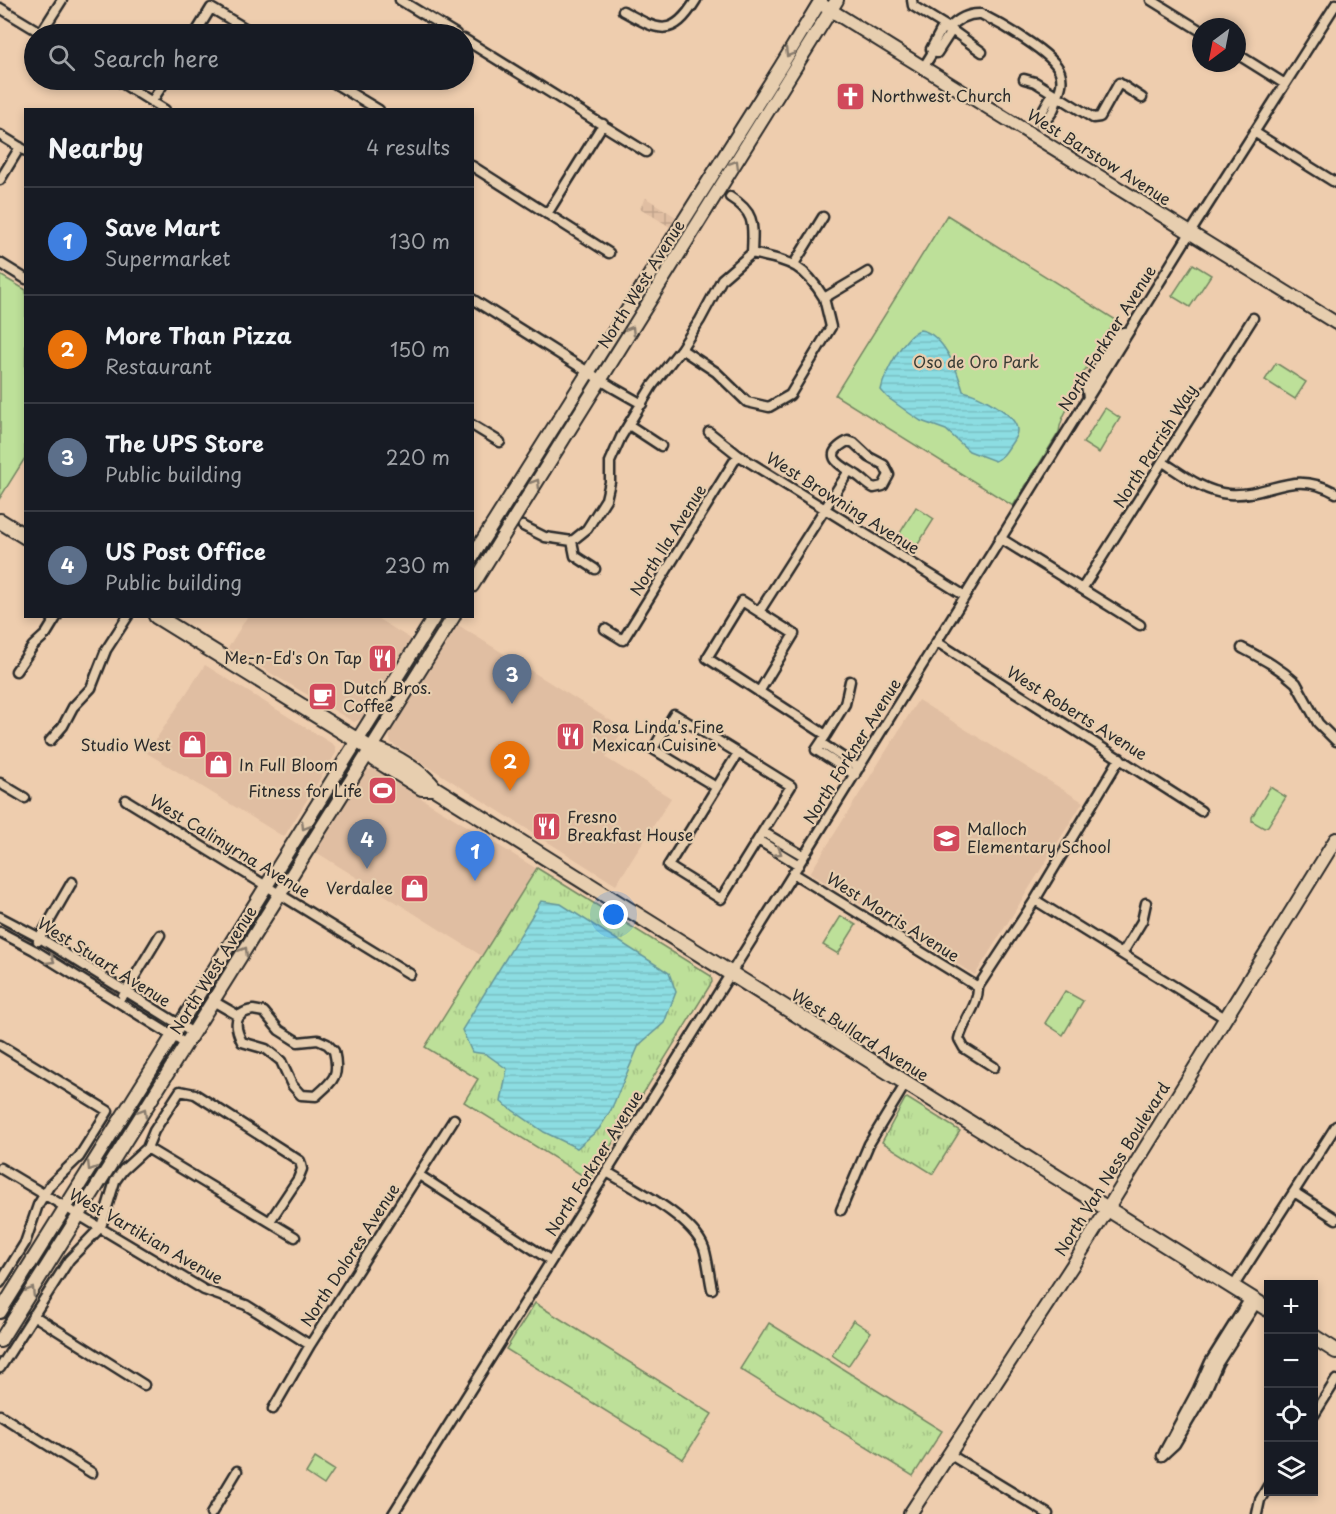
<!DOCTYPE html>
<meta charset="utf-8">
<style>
body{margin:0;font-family:"Playpen Sans",sans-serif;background:#242831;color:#f1f3f6}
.controls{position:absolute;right:18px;bottom:18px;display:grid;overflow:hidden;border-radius:0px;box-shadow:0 3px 9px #0003}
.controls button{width:54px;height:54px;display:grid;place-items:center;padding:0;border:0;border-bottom:2px solid #363941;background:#171b24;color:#f1f3f6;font:30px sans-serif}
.compass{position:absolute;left:1192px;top:18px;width:54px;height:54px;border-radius:50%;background:#171b24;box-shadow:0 3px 9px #0003;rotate:212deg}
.you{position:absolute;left:614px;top:915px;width:21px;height:21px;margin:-15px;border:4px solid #fff;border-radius:50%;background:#1a73e8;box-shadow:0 0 0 9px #1a73e833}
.badge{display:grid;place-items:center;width:39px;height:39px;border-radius:50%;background:#0f766e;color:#fff;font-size:20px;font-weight:700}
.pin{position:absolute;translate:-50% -50px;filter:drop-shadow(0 2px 3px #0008)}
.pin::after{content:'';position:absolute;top:32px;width:21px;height:18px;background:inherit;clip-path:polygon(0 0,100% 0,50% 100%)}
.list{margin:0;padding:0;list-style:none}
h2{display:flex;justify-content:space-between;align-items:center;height:78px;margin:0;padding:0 24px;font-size:26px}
h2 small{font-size:20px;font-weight:400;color:#9ea1a6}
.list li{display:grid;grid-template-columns:39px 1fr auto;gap:18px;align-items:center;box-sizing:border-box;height:108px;padding:0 24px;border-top:2px solid #363941}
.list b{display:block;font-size:22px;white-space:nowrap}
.list p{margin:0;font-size:20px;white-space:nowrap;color:#9ea1a6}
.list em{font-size:20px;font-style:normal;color:#9ea1a6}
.icon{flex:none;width:33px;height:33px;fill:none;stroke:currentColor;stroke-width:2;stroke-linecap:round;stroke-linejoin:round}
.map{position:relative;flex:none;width:1336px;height:1514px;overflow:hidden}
.search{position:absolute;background:#171b24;box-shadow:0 3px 9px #0003;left:24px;top:24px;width:450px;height:66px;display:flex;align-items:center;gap:15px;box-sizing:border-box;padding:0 21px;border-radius:33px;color:#9ea1a6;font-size:22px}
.panel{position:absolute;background:#171b24;box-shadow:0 3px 9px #0003;left:24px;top:108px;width:450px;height:510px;border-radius:0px}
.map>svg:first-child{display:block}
</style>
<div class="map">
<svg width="1336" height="1514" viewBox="0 0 1336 1514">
<defs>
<pattern id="industrial-grid" width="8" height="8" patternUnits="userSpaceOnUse" patternTransform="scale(1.5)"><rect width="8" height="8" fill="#e0bea2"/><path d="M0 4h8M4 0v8" fill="none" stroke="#c0a38c"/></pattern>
<pattern id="grass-tufts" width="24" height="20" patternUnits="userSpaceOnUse" patternTransform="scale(1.5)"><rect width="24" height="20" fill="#bde099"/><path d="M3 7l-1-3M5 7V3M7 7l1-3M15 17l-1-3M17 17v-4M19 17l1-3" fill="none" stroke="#a3c084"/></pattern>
<pattern id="water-rules" width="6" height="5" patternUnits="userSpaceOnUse" patternTransform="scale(1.5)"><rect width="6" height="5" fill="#8cdde2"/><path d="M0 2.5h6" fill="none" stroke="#79bec2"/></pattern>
</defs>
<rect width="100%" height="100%" fill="#eecdae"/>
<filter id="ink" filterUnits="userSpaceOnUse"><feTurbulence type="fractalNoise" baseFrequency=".0167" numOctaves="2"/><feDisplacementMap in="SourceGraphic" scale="12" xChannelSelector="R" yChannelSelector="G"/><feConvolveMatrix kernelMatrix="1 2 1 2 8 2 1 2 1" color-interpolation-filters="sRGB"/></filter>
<g filter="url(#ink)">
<path fill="#e0bea2" d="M 247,617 L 375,617 L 411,639 L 361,719 L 354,722 L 228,648 Z
M 458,625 L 624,729 L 606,758 L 671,798 L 616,885 L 391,743 L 389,734 Z
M 205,665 L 334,745 L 336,749 L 336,753 L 284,837 L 147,753 Z
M 918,700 L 1083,802 L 975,975 L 810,873 Z
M 373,769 L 537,869 L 482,956 L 316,852 L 367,770 Z"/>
<path fill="url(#industrial-grid)" d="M 646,198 L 676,217 L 670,227 L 640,208 Z"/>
<path fill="url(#grass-tufts)" stroke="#748662" stroke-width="1.5" d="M 537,868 L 711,976 L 712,982 L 591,1178 L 585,1177 L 464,1102 L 478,1079 L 425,1047 Z
M 907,1098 L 960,1131 L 933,1174 L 882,1142 L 905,1099 Z
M 535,1303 L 712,1414 L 683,1459 L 506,1349 Z
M 769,1323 L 942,1431 L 913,1476 L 740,1369 Z"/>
<path fill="#bde099" stroke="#748662" stroke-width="1.5" d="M 947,215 L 1116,320 L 1076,385 C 1076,402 1061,411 1059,432 L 1013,506 L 835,395 Z
M 1193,264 L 1211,275 L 1190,307 L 1172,296 Z
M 0,275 L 26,290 L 25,458 L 0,498 Z
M 1276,363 L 1306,382 L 1295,399 L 1265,380 Z
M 1105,408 L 1120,418 L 1099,453 L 1083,443 Z
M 916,507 L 934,519 L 913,552 L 895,541 Z
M 1270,787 L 1286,797 L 1268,826 L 1264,828 L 1252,821 L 1252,817 Z
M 841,916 L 856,925 L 838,954 L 823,945 Z
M 1065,991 L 1083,1001 L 1063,1035 L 1045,1023 Z
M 853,1320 L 871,1332 L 848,1366 L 832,1355 Z
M 315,1458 L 334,1470 L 324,1485 L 306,1473 Z"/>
<path fill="url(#water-rules)" stroke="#659699" stroke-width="1.5" d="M 920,330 C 943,333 958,371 963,391 C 977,394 1018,414 1017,431 C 1017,436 1013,441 1011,444 C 1006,452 1003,457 995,461 L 969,451 L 946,430 L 921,421 L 909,413 L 887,397 L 881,390 C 884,374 904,335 920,330 Z
M 541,901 L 561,904 L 669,973 L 676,992 L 664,1023 L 639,1045 L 611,1110 L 599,1129 L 577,1148 L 544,1132 L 501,1102 L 507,1069 L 486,1054 L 472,1052 L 462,1030 Z"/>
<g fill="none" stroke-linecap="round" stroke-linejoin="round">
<defs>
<path id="street" d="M 400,0 L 456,34
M 912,0 L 913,6 L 949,28 L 982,52
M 1151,0 L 1201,31
M 0,8 L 43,34
M 623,11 C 659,31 672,39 696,0
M 949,28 C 958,19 968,13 981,14 C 999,23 1054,53 1060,72 C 1063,81 1061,87 1058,95 C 1056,105 1052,117 1042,122 L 1042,112 L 1050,98 L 1058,96
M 41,33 L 62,0
M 195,34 L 211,8 L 255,34
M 464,39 L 646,152
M 1237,54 L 1285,84
M 923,68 L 933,52 L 937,53 L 950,33 L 949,28 L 941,30 L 931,49 L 933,52
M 1024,79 L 1035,82 L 1093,118 L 1100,117 L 1119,83 L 1142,98
M 117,80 L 165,110
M 329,80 L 379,110
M 152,101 L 166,80
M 1254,132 L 1336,183
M 0,135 L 26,151
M 472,166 L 609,253
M 0,180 L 20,147
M 730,197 C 756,213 753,225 752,253
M 547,214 L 603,124
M 0,263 L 26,279
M 794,264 L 823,217
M 472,299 L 612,387 L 642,404
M 681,349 L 716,372 L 747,402 L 769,407 L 790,395 L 831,327 L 824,298 L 868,272
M 1088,397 L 1086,386 L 1119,333 L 1129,331
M 472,425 L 500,442
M 629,425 L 661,446
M 709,432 L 738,455 L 965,596
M 848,441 L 854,443 L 869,457 L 884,465 L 889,475 L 883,486 L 874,488 C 867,485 864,480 858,476 C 845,467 817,457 848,441 Z
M 1163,462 C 1183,475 1204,492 1229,494 C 1271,497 1291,468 1336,493
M 523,526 L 545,537 L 572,541 L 575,556 L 595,569
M 1000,538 L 1140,625
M 572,541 L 587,529 L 606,499 L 610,482 L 610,462 L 621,437 L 652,386 L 681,349 L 700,320 L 722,279 L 752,253 C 790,262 803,263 824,298
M 1082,589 L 1253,318
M 759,612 L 849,471
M 605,629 L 623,640 L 738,455
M 937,642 L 1201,811
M 1242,648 C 1263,659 1279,667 1296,683 L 1318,723 L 1336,741
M 16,671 L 33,646 L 46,634 L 57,616
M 759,692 L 794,634 L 742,601 L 707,658 L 826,735 L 816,750 L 855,775
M 826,735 L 845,704 L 850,681
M 50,741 L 63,726 L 73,707 L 91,688 L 106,650 L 128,616
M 821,743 L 859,768
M 738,753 L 791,786 L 721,899 L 668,866 Z
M 0,783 L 25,798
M 716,787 L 653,749 L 674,714 L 738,753
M 126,800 L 410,974
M 763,832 L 804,856
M 758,840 L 799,865
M 793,873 L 978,987
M 1035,900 L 1225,1018
M 0,917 L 40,938 L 193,1033
M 0,932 L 34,950 L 186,1044
M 38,941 L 72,882
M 1122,954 L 1142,921 L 1146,903
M 978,987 L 1035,900 L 1120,758
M 978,987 C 979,1005 963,1021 959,1039 L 964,1048 L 994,1067
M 123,996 L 160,935
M 213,1001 L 239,1016
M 253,1010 L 264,1012 L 279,1030 L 298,1042 L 318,1040 L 327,1044 L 334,1051 C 340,1076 334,1080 316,1096 L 301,1095 L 292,1085 L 281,1061 L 266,1049 L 242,1042 C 234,1026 233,1013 253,1010 Z
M 0,1045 L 108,1111 L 79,1157 L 50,1185 L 38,1205 L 25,1243 L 0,1283
M 147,1148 L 295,1237
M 0,1168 L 204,1290 L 246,1305 L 310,1345
M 607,1172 C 635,1189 692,1217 704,1248 C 708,1261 709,1275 712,1289
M 419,1175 L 550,1260
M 1294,1192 L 1336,1219
M 841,1210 L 869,1144 L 906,1083
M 1233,1287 L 1336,1126
M 33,1315 L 144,1385
M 0,1368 L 69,1260 L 101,1227 L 115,1181 L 123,1170 L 147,1148 L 154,1131 L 180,1091 L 195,1094 L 300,1161 L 302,1169 L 298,1179 L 270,1221
M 273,1409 L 310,1345 L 454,1119
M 0,1415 L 92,1473
M 1314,1415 L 1336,1380
M 1164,1452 L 1198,1389 L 1210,1362 L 1250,1298
M 949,1454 L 1048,1514
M 1162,1456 L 1175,1444 L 1204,1395 L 1218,1363 L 1257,1302
M 211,1514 L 237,1471
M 393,1514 L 804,856 L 1190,233 L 1336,4
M 1257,1514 L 1260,1500 L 1268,1486"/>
<path id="secondary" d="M 824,6 L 1336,323
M 472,557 L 781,66 L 821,0
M 472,586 L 837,0
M 0,1312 L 435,616
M 0,1341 L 454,616
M 910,1514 L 1078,1257 L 1336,839"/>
<path id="primary" d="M 0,521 L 26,537
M 156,616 L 371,749 C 388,751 424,773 434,788 L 1268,1309
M 371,749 L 375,759 L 422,788 L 434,788
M 1314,1337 L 1336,1351"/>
</defs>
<use href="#street" stroke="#2b2b2b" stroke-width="13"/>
<use href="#secondary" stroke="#2b2b2b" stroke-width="16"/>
<use href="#primary" stroke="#2b2b2b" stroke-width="18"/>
<use href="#street" stroke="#e7ceaf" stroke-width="8"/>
<use href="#secondary" stroke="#e7ceaf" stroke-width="12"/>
<use href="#primary" stroke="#e7ceaf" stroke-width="14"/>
</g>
<defs><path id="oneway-chevron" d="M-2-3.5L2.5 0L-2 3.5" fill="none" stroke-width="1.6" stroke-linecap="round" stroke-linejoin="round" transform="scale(1.5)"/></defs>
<g stroke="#897c6d">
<use href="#oneway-chevron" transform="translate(789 53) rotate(121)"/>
<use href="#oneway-chevron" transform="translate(735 164) rotate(-59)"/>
<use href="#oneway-chevron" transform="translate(631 330) rotate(-58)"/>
<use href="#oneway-chevron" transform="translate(536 483) rotate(-58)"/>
<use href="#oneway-chevron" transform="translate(305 826) rotate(122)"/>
<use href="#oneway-chevron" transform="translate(778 852) rotate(31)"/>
<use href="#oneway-chevron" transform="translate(244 951) rotate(-58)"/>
<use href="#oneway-chevron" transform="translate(51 960) rotate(32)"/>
<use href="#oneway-chevron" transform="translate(143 1112) rotate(-58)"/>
<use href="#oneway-chevron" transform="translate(91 1167) rotate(122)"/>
<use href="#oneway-chevron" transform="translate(31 1291) rotate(-58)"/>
</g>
</g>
<defs>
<symbol id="church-square" viewBox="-11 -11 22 22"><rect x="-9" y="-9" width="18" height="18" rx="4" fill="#d1495b" stroke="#e7ceaf"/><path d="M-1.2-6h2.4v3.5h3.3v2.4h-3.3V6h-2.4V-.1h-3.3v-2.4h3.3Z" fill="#fff"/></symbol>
<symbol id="restaurant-square" viewBox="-11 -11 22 22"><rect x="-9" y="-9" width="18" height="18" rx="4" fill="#d1495b" stroke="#e7ceaf"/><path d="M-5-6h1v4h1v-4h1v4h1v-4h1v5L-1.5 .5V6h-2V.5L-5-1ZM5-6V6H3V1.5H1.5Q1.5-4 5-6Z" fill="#fff"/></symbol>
<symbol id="cafe-square" viewBox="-11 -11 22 22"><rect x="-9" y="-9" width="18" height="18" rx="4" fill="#d1495b" stroke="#e7ceaf"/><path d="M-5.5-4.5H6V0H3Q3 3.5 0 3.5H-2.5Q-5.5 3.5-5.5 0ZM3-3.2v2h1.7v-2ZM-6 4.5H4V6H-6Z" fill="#fff"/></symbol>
<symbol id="shop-square" viewBox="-11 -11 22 22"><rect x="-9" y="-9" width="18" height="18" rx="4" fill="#d1495b" stroke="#e7ceaf"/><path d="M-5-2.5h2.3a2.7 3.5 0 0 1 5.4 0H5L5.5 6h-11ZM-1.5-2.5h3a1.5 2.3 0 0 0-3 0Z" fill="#fff"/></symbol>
<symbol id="stadium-square" viewBox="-11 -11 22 22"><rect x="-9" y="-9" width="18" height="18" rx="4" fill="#d1495b" stroke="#e7ceaf"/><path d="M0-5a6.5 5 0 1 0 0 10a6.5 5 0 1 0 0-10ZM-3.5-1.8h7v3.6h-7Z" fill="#fff"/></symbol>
<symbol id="school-square" viewBox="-11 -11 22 22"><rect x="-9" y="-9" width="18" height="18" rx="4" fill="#d1495b" stroke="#e7ceaf"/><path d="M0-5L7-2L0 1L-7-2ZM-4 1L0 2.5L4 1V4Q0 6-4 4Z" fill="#fff"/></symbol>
</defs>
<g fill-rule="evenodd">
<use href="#church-square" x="834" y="80" width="33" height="33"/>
<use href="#restaurant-square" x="366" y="642" width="33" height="33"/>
<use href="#cafe-square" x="306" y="680" width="33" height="33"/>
<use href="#restaurant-square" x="554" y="720" width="33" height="33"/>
<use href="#shop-square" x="176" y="728" width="33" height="33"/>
<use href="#shop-square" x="202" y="748" width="33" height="33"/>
<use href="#stadium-square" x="366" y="774" width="33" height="33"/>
<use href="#restaurant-square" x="530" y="810" width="33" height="33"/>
<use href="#school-square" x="930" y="822" width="33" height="33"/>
<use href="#shop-square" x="398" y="872" width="33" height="33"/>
</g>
<g text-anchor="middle" stroke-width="4.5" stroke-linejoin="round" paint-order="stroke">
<g font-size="16" fill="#2b2b2b" stroke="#e7ceaf" text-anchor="start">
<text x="871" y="102">Northwest Church</text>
<text x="362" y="664" text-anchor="end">Me-n-Ed's On Tap</text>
<text x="343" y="694">Dutch Bros.<tspan x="343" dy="18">Coffee</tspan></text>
<text x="592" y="733">Rosa Linda's Fine<tspan x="592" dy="18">Mexican Cuisine</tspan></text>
<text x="171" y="751" text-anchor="end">Studio West</text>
<text x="239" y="771">In Full Bloom</text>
<text x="362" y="797" text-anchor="end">Fitness for Life</text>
<text x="567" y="823">Fresno<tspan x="567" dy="18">Breakfast House</tspan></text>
<text x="967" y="835">Malloch<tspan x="967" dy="18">Elementary School</tspan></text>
<text x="393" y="894" text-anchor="end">Verdalee</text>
</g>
<g font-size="16" fill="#2b2b2b" stroke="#e7ceaf">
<text transform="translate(1099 157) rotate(32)" y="6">West Barstow Avenue</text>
<text transform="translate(641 284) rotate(-58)" y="6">North West Avenue</text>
<text transform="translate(1107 338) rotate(-58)" y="6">North Forkner Avenue</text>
<text transform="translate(1155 446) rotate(-58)" y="6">North Parrish Way</text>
<text transform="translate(843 503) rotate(32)" y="6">West Browning Avenue</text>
<text transform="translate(668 540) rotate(-58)" y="6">North Ila Avenue</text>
<text transform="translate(1077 713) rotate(32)" y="6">West Roberts Avenue</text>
<text transform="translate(852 751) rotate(-58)" y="6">North Forkner Avenue</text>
<text transform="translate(230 846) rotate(31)" y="6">West Calimyrna Avenue</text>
<text transform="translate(893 917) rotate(32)" y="6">West Morris Avenue</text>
<text transform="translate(104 962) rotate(32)" y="6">West Stuart Avenue</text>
<text transform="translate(213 970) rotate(-58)" y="6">North West Avenue</text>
<text transform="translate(860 1035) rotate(32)" y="6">West Bullard Avenue</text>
<text transform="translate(594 1163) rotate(-58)" y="6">North Forkner Avenue</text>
<text transform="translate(1112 1169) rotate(-58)" y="6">North Van Ness Boulevard</text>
<text transform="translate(146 1236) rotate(30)" y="6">West Vartikian Avenue</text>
<text transform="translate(350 1255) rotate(-57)" y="6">North Dolores Avenue</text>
</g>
<g font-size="16" fill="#3a3d36" stroke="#e7ceaf">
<text x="976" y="368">Oso de Oro Park</text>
</g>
</g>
</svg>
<div class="controls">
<button>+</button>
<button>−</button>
<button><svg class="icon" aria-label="locate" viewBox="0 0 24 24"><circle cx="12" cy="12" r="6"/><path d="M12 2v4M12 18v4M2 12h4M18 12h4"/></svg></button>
<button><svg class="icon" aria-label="layers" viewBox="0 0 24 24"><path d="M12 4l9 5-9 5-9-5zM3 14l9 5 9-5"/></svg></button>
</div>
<svg class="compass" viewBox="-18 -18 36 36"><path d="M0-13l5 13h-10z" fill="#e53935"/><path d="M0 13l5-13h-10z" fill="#9ea1a6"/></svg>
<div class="you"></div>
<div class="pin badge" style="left:475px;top:881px;background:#3f7fe0">1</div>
<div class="pin badge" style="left:510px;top:791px;background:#e8710a">2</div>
<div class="pin badge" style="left:512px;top:704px;background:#5c6f8a">3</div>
<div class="pin badge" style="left:367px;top:869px;background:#5c6f8a">4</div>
<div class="search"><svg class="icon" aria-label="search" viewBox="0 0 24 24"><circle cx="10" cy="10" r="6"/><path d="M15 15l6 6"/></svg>Search here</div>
<section class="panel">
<h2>Nearby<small>4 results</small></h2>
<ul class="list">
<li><span class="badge" style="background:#3f7fe0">1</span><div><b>Save Mart</b><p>Supermarket</p></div><em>130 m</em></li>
<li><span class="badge" style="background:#e8710a">2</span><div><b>More Than Pizza</b><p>Restaurant</p></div><em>150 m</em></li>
<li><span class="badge" style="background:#5c6f8a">3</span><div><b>The UPS Store</b><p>Public building</p></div><em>220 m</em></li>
<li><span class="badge" style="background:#5c6f8a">4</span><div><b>US Post Office</b><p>Public building</p></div><em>230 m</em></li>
</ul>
</section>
</div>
